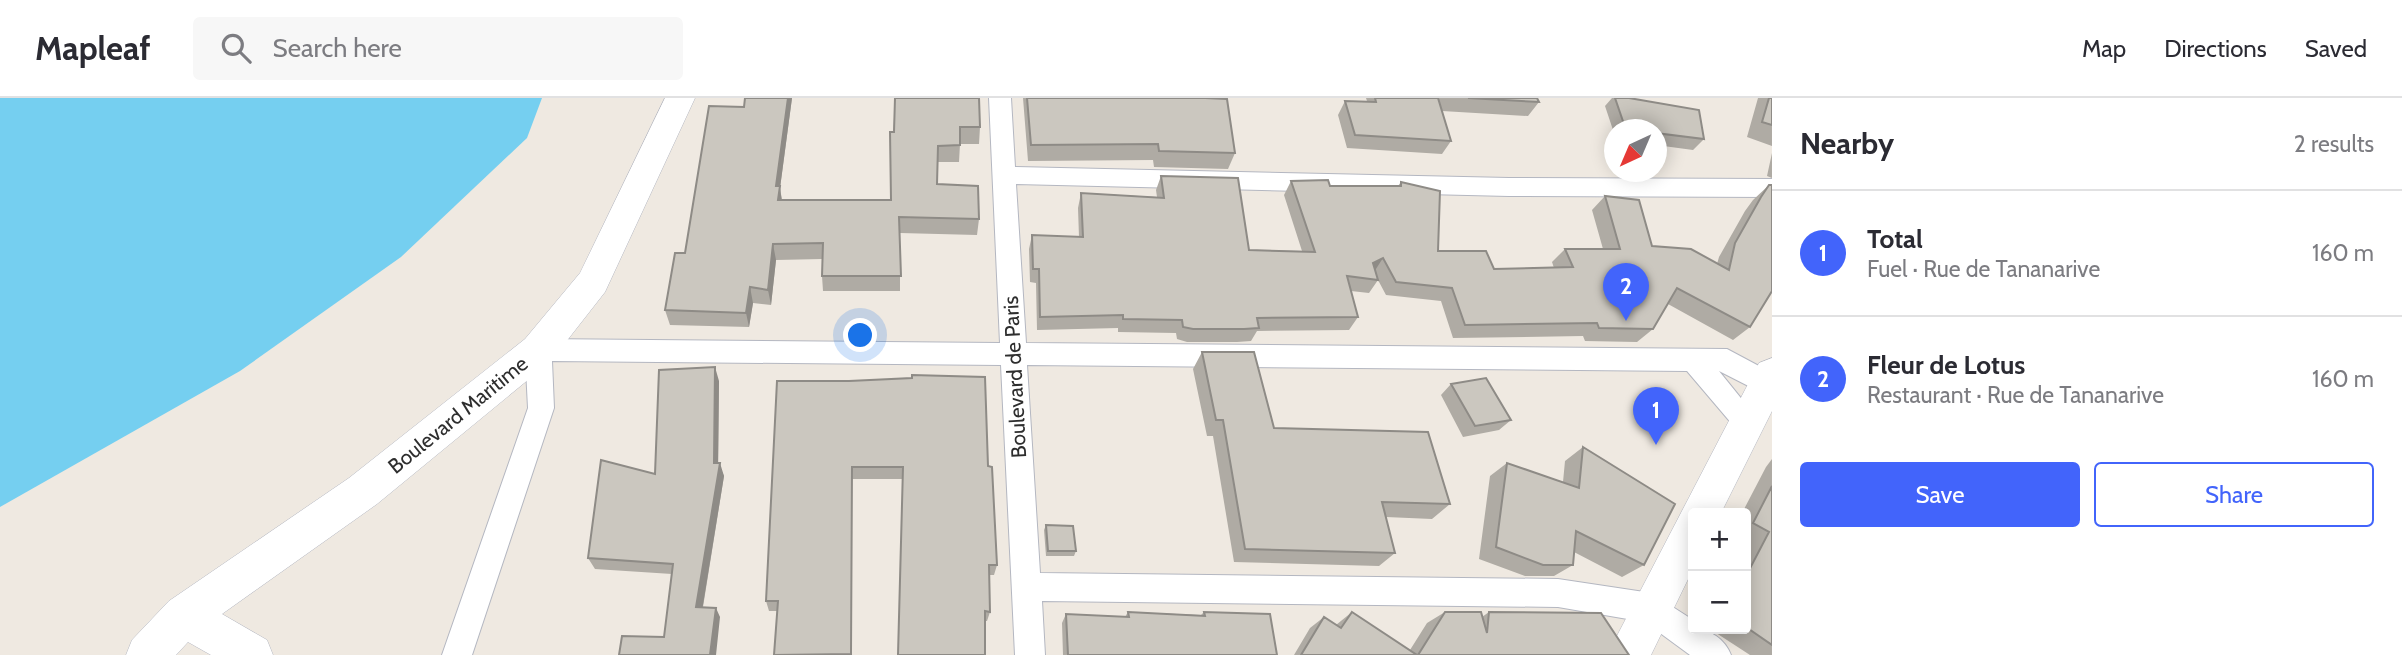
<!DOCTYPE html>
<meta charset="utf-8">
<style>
body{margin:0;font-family:Cabin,sans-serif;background:#f7f7f7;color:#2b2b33}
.controls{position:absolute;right:21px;bottom:21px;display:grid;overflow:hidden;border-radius:7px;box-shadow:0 4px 18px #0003}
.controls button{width:63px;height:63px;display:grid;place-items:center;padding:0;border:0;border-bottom:2px solid #e1e1e2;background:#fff;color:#2b2b33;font:35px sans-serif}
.compass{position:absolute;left:1604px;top:21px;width:63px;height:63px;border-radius:50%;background:#fff;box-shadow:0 4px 18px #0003;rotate:224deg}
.you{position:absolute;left:861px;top:238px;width:24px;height:24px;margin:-18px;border:5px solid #fff;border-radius:50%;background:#1a73e8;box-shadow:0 0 0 10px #1a73e833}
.badge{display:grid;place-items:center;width:46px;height:46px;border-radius:50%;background:#4264fb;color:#fff;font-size:23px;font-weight:700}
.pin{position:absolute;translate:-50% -58px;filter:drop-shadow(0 2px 4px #0008)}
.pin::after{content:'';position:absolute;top:37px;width:24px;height:21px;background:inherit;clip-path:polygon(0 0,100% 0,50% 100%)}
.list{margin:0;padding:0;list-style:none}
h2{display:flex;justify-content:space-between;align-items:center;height:91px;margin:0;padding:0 28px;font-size:30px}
h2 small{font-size:23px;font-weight:400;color:#7c7c81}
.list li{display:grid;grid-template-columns:46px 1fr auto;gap:21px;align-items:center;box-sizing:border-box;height:126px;padding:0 28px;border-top:2px solid #e1e1e2}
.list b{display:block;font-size:26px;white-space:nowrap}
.list p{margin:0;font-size:23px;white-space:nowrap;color:#7c7c81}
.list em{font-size:23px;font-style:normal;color:#7c7c81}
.actions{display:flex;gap:14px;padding:21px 28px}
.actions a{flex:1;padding:16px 0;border:2px solid #4264fb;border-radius:7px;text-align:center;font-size:24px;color:#4264fb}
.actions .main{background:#4264fb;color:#fff}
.icon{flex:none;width:38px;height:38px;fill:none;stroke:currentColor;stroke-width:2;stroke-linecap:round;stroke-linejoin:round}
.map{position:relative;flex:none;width:1772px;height:557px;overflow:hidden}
header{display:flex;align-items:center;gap:42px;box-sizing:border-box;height:98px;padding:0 35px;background:#fff;border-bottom:2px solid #e1e1e2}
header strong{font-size:33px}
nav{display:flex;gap:38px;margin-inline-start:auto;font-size:24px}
.search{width:490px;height:63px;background:#f7f7f7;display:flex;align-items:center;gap:18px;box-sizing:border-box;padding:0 24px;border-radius:7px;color:#7c7c81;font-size:26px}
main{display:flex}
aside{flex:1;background:#fff}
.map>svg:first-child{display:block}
</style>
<header>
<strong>Mapleaf</strong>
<div class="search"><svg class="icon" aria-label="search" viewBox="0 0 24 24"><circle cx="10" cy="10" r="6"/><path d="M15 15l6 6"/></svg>Search here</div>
<nav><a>Map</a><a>Directions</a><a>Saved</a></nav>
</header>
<main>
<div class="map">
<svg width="1772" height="557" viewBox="0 0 1772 557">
<rect width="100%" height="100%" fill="#efe9e1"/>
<path fill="#75cff0" d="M 0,0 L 542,0 L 527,40 L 401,159 L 240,273 L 0,409 Z"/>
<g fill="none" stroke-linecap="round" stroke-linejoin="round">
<defs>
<path id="street" d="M 989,0 L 1011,0 L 1015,69 L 1509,80 L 1772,81 L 1772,99 L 1509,98 L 1016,86 L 1026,245 L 1727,251 L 1772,275 L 1772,300 L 1719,273 L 1761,325 L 1758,333 L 1748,337 L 1738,333 L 1687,273 L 1027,267 L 1040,475 L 1558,481 L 1651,495 L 1693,522 L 1693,531 C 1710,531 1725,541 1731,557 L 1690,557 L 1645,524 L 1558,509 L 1042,503 L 1045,557 L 1015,557 L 1001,267 L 552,263 L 554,310 L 472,557 L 442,557 L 528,310 L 525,252 L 529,244 L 538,241 L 1000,245 Z"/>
<path id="secondary" d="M 665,0 L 695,0 L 605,194 L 551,263 L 377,406 L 222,516 L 267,542 L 273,557 L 211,557 L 188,544 L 176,557 L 126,557 L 132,542 L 169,503 L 349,380 L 525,241 L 580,175 Z
M 1772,260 L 1772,313 L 1721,415 L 1693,415 L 1693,471 L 1651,557 L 1607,557 L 1759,265 Z"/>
</defs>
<use href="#street" stroke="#b4b7c1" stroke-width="2"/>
<use href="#secondary" stroke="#b4b7c1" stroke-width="1"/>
<use href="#street" fill="#fff" fill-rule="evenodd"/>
<use href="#secondary" fill="#fff" fill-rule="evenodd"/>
</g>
<path fill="#afaba4" d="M 745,0 L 792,0 L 780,90 L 782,102 L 890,102 L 895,0 L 980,29 L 979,46 L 960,46 L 959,64 L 938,64 L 937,86 L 979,121 L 977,137 L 900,135 L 900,193 L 823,193 L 822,178 L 822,161 L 776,162 L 771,207 L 753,205 L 749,229 L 670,227 L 665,212 L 744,9 Z
M 1023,0 L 1205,0 L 1235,55 L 1228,71 L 1154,69 L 1153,62 L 1028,63 Z
M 1366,0 L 1537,0 L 1539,4 L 1528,18 L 1442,13 L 1451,43 L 1442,56 L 1347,50 L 1338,17 L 1345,3 L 1367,3 Z
M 1612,0 L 1629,0 L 1704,41 L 1693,52 L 1656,47 L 1656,32 L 1614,32 L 1614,35 L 1605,8 Z
M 1758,0 L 1772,0 L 1772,48 L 1747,39 Z
M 1772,55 L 1772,80 L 1767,78 Z
M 1161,78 L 1249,152 L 1302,153 L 1284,97 L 1291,83 L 1330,88 L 1398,88 L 1401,84 L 1438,153 L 1494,171 L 1554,170 L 1552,164 L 1565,151 L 1603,151 L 1592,112 L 1605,98 L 1652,148 L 1717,166 L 1719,159 L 1745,113 L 1753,102 L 1769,87 L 1750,229 L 1733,242 L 1668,206 L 1653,231 L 1637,244 L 1585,243 L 1583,238 L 1453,240 L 1441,203 L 1386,197 L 1378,182 L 1369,195 L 1351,193 L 1358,219 L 1349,232 L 1257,233 L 1251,243 L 1237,244 L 1187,244 L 1177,241 L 1176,235 L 1118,234 L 1118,230 L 1037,232 L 1036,185 L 1030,184 L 1029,151 L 1032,137 L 1079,139 L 1078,110 L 1081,95 L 1157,99 L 1156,92 Z
M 1202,254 L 1274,330 L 1450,406 L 1432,421 L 1386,419 L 1395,455 L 1379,468 L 1234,464 L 1213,338 L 1207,338 L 1193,271 Z
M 719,283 L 718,365 L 724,378 L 703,509 L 720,519 L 664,539 L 672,476 L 595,471 L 588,460 L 655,376 Z
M 777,283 L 988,368 L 997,467 L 994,477 L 989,477 L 990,514 L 987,523 L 985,523 L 903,381 L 852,381 L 852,557 L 774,557 L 777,513 L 769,513 L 766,503 Z
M 1451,286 L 1511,322 L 1499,332 L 1463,339 L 1441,297 Z
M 1583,349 L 1644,467 L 1622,479 L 1574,454 L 1573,467 L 1554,478 L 1525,478 L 1479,461 L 1490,378 L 1507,365 L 1563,384 L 1565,363 Z
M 1772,361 L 1772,557 L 1750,557 L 1710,531 L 1746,531 L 1746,415 L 1742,415 L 1766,369 Z
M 1046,427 L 1076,453 L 1074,458 L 1046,458 L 1044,432 Z
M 1128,514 L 1201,517 L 1204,514 L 1277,557 L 1063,557 L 1062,525 L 1066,516 L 1125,519 Z
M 1352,514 L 1410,552 L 1427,525 L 1445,514 L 1482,519 L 1489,514 L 1629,557 L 1294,557 L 1310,530 L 1324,519 L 1336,527 Z"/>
<path fill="#8e8b86" d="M 788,0 L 792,0 L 780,90 L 782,104 L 781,119 L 776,88 Z
M 773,146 L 776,162 L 771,207 L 768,192 Z
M 1383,160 L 1374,174 L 1373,165 Z
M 750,189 L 753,205 L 749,229 L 746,215 Z
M 715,269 L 719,283 L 718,377 L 714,365 Z
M 720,365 L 724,378 L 701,519 L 696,509 Z
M 852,369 L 852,557 L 851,557 Z
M 716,510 L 720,519 L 716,557 L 710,557 Z"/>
<path fill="#cbc7bf" stroke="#8e8b86" stroke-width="2" d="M 745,0 L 788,0 L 776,88 L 780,88 L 778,102 L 891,102 L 890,34 L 894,34 L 895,0 L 979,0 L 980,29 L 960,29 L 960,47 L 938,48 L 937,86 L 978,88 L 979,121 L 899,119 L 901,178 L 822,178 L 823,145 L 773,146 L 768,192 L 750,189 L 746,215 L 665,212 L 675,155 L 685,155 L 709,8 L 744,9 Z
M 1027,0 L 1205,0 L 1227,1 L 1235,55 L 1159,53 L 1158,46 L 1031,47 Z
M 1375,0 L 1438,0 L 1451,43 L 1355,37 L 1345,3 L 1376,4 Z
M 1468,0 L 1537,0 L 1539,4 Z
M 1615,0 L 1629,0 L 1699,12 L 1704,41 L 1656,35 L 1656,32 L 1626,32 Z
M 1769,0 L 1772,0 L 1772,27 L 1762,24 Z
M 1161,78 L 1238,80 L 1249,152 L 1315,154 L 1291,83 L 1328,82 L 1330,88 L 1401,88 L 1401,84 L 1440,93 L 1438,153 L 1486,153 L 1494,171 L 1573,169 L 1565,151 L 1620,151 L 1605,98 L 1639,102 L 1652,148 L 1691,151 L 1729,172 L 1735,145 L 1761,99 L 1769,87 L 1772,87 L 1772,193 L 1750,229 L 1677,190 L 1653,231 L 1599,230 L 1597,225 L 1465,227 L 1452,190 L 1396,184 L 1383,160 L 1373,165 L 1378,182 L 1347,178 L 1358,219 L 1257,220 L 1259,230 L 1244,231 L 1193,231 L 1183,229 L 1182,222 L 1123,221 L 1123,217 L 1040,219 L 1039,171 L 1033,171 L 1032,137 L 1083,139 L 1081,95 L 1164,100 Z
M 1202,254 L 1254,254 L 1274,330 L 1428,334 L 1450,406 L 1382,404 L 1395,455 L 1245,451 L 1223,322 L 1216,322 Z
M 715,269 L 714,365 L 720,365 L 696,509 L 716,510 L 710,557 L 619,557 L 622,538 L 664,539 L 673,466 L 588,460 L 601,362 L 655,376 L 659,272 Z
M 912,277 L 985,279 L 988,368 L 992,369 L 997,467 L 989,467 L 990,514 L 985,513 L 985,557 L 898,557 L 903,369 L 852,369 L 851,556 L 774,557 L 778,503 L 766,503 L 777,283 L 849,283 L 912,280 Z
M 1486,280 L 1511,322 L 1475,328 L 1451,286 Z
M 1583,349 L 1675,406 L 1644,467 L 1576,433 L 1573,467 L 1543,467 L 1496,449 L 1507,365 L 1579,390 Z
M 1772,388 L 1772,547 L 1746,529 L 1746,478 L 1769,434 L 1753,425 Z
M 1046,427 L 1073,428 L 1076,453 L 1048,453 Z
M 1128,514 L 1205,518 L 1204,514 L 1270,516 L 1277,557 L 1068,557 L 1066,516 L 1129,519 Z
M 1352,514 L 1417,557 L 1301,557 L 1324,519 L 1341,530 Z
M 1445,514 L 1481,514 L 1487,535 L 1489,514 L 1601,515 L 1629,557 L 1418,557 Z"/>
<g text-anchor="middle" stroke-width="5" stroke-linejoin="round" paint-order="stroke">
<g font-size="21" fill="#2e2e2e" stroke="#fff">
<text transform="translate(1015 279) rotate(-93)" y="7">Boulevard de Paris</text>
<text transform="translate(458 317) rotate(-39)" y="7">Boulevard Maritime</text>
</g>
</g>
</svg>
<div class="controls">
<button>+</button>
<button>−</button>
</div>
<svg class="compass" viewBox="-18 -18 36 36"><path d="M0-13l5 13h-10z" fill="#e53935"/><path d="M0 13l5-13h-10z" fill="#7c7c81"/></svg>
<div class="you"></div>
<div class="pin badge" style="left:1656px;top:347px">1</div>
<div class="pin badge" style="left:1626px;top:223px">2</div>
</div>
<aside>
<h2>Nearby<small>2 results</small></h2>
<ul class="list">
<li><span class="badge">1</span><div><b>Total</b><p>Fuel · Rue de Tananarive</p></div><em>160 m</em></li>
<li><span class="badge">2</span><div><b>Fleur de Lotus</b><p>Restaurant · Rue de Tananarive</p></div><em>160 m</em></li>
</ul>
<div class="actions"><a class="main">Save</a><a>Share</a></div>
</aside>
</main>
